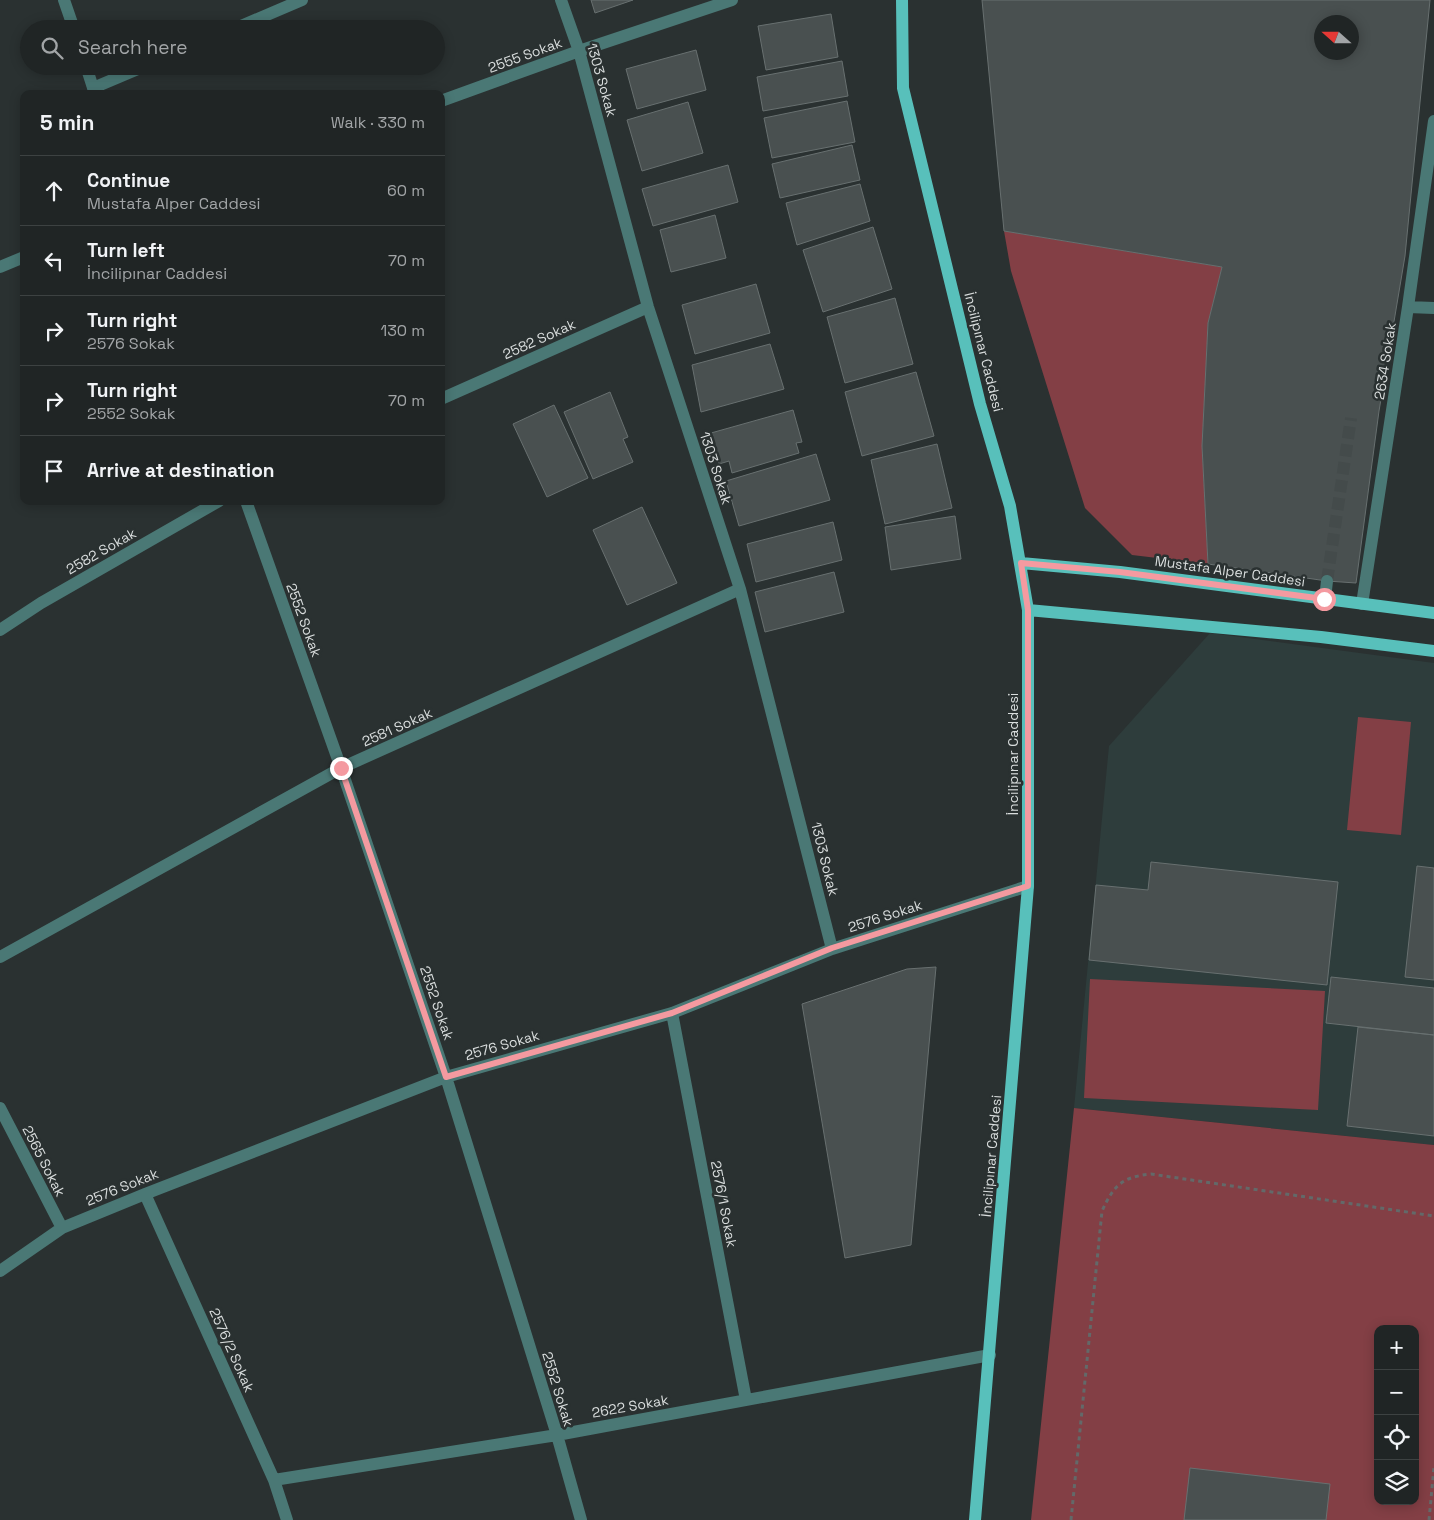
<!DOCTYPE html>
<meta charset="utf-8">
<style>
body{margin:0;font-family:"Space Grotesk",sans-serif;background:#2d3132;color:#f1f3f6}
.controls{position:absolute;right:15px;bottom:15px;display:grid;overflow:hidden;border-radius:10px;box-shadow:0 2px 12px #0003}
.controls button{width:45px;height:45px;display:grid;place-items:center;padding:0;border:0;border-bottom:1px solid #3d4242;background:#202525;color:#f1f3f6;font:25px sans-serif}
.compass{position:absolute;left:1314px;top:15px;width:45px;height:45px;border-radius:50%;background:#202525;box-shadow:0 2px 12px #0003;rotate:291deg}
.stop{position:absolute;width:15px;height:15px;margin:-11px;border:4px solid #f49aa0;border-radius:50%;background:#fff}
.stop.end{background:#f49aa0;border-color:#fff;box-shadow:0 1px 5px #0008}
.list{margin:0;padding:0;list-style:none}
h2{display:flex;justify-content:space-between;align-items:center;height:65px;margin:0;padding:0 20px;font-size:21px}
h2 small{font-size:16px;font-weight:400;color:#a2a5a7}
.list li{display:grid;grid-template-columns:32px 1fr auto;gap:15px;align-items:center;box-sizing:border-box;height:70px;padding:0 20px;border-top:1px solid #3d4242}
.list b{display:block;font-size:19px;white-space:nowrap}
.list p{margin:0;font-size:16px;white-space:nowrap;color:#a2a5a7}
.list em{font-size:16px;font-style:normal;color:#a2a5a7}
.icon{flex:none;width:28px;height:28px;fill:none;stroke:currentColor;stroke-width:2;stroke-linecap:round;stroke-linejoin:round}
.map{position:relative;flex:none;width:1434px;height:1520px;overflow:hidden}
.search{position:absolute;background:#202525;box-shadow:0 2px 12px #0003;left:20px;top:20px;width:425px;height:55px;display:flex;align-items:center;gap:12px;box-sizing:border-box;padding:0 18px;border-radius:28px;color:#a2a5a7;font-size:19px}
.panel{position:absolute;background:#202525;box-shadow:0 2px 12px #0003;left:20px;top:90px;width:425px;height:415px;border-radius:10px}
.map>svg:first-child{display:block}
</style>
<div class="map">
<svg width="1434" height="1520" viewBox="0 0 1434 1520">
<rect width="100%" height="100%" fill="#2a3131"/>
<path fill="#2e3d3c" d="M 1210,633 L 1434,663 L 1434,1145 L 1074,1108 L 1109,746 Z"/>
<path fill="#833f45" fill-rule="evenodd" d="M 1004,231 L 1222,267 L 1208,323 L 1202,446 L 1208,564 L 1132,555 L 1085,508 L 1011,271 Z
M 1358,717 L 1411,722 L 1401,835 L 1347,830 Z
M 1090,979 L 1325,991 L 1318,1110 L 1084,1098 Z
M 1074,1108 L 1434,1145 L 1434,1520 L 1031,1520 ZM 1378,1329 L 1415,1329 L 1415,1501 L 1378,1501 Z"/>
<path fill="#495050" stroke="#687070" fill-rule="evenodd" d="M 591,0 L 633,0 L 595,13 Z
M 982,0 L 1430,0 L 1405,256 L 1379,411 L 1356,583 L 1327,581 L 1208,564 L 1202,446 L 1208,323 L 1222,267 L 1004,231 ZM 1322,22 L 1352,22 L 1352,52 L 1322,52 Z
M 831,14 L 838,57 L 766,70 L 758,26 Z
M 696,50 L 706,90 L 637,109 L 626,69 Z
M 842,61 L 848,96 L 763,111 L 757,77 Z
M 847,101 L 855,142 L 772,158 L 764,118 Z
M 688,102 L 703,153 L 642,171 L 627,120 Z
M 852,145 L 860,180 L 780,198 L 772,164 Z
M 728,165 L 738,202 L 653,226 L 642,189 Z
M 860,184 L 870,221 L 797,245 L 786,203 Z
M 715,215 L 726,258 L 671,272 L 660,230 Z
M 873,227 L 892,289 L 823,312 L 803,250 Z
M 756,284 L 770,333 L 695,354 L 682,305 Z
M 895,298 L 913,364 L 845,383 L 827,317 Z
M 770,344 L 784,389 L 701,412 L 692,365 Z
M 916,372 L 934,436 L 862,456 L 845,392 Z
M 610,392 L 628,437 L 623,439 L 633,462 L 593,479 L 564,412 Z
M 554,405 L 588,478 L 547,497 L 513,424 Z
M 793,410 L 802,442 L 796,443 L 799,453 L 732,473 L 729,461 L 719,464 L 711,433 Z
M 937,444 L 952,508 L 885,524 L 871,460 Z
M 816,454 L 830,500 L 739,526 L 726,481 Z
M 642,507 L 677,583 L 627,605 L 593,530 Z
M 955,516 L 961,559 L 891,570 L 885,527 Z
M 833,522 L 842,560 L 756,582 L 747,544 Z
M 834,572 L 844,612 L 765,632 L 755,592 Z
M 1151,862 L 1338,882 L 1327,985 L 1089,960 L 1096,885 L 1148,890 Z
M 1417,866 L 1434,868 L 1434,980 L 1405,977 Z
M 936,967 L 911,1245 L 845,1258 L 802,1004 L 907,969 Z
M 1331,977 L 1434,988 L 1434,1035 L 1326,1023 Z
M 1358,1027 L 1434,1035 L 1434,1136 L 1347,1126 Z
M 1190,1468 L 1330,1484 L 1326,1520 L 1184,1520 Z"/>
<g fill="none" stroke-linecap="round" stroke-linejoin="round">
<path stroke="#444b4b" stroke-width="12" stroke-dasharray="12 6" stroke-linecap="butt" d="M 1327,581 L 1351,418"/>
<path stroke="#636969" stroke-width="3" stroke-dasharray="4 4" stroke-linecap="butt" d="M 1071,1520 L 1102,1211 C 1114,1185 1122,1177 1151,1174 L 1434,1216
M 1429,1520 L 1434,1467"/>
<path stroke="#4a7875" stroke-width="12" d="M 64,0 L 74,29
M 561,0 L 579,51 L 648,307 L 740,589 L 832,949
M 234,29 L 302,0
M 86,66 L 95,94
M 93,88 L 145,66
M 441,101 L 579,51 L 732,0
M 0,267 L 24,257
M 1408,307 L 1434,308
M 441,399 L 648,307
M 246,501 L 341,768 L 446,1077 L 557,1435 L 581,1520
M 1325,599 L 1327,581
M 1362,604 L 1408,307 L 1434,121
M 0,630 L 41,603 L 219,501
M 0,957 L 341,768 L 740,589
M 672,1013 L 746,1400
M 0,1108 L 62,1228
M 145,1194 L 274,1480 L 287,1520
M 0,1271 L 62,1228 L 145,1194 L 446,1077 L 672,1013 L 832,949 L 1028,886
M 274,1480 L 557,1435 L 990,1355"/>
<path stroke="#58c0bb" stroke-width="12" d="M 902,0 L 903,88 L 980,404 L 1010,506 L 1028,610 L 1028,886 L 975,1520
M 1021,563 L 1120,572 L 1434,613
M 1028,610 L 1321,637 L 1434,651"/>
</g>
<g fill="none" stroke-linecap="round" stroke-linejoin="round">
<path stroke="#f49aa0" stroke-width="6" d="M 341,768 L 446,1077 L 672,1013 L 832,948 L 1028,886 L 1028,610 L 1021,563 L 1120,572 L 1324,599"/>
</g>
<g text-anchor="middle" stroke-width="5" stroke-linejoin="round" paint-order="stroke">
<g font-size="14" fill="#d9dddd" stroke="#2a3131">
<text transform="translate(525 55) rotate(-20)" y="5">2555 Sokak</text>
<text transform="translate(602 80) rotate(74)" y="5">1303 Sokak</text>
<text transform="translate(539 339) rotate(-24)" y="5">2582 Sokak</text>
<text transform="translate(984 352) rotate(76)" y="5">İncilipınar Caddesi</text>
<text transform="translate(1385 361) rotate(-81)" y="5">2634 Sokak</text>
<text transform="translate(716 468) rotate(72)" y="5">1303 Sokak</text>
<text transform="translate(101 551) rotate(-30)" y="5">2582 Sokak</text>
<text transform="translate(1230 571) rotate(8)" y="5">Mustafa Alper Caddesi</text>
<text transform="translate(304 620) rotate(70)" y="5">2552 Sokak</text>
<text transform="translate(397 727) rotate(-24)" y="5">2581 Sokak</text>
<text transform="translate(1013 754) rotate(-90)" y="5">İncilipınar Caddesi</text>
<text transform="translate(825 859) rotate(76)" y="5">1303 Sokak</text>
<text transform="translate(885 916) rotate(-18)" y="5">2576 Sokak</text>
<text transform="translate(437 1003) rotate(71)" y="5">2552 Sokak</text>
<text transform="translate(502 1045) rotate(-16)" y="5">2576 Sokak</text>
<text transform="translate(991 1156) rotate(-85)" y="5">İncilipınar Caddesi</text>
<text transform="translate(44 1161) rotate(63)" y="5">2565 Sokak</text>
<text transform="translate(122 1187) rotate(-22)" y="5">2576 Sokak</text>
<text transform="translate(724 1204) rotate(79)" y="5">2576/1 Sokak</text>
<text transform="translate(232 1350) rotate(66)" y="5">2576/2 Sokak</text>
<text transform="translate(558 1389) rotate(73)" y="5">2552 Sokak</text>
<text transform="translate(630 1406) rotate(-10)" y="5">2622 Sokak</text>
</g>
</g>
</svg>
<div class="controls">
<button>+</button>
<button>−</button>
<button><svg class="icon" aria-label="locate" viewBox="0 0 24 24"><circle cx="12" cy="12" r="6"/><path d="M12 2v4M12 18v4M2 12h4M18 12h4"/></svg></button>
<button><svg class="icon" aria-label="layers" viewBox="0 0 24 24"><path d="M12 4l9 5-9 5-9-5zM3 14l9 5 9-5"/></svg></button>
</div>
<svg class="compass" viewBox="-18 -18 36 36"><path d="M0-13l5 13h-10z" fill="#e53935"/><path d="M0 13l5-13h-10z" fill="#a2a5a7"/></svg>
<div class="stop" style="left:1324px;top:599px"></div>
<div class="stop end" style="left:341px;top:768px"></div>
<div class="search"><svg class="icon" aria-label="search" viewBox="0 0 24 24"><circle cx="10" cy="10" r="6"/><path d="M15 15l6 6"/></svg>Search here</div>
<section class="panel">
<h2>5 min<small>Walk · 330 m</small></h2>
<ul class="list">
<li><svg class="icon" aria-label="ahead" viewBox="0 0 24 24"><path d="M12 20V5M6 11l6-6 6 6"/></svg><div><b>Continue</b><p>Mustafa Alper Caddesi</p></div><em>60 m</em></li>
<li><svg class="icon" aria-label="left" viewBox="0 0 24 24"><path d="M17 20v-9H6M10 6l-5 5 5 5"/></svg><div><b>Turn left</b><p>İncilipınar Caddesi</p></div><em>70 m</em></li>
<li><svg class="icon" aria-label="right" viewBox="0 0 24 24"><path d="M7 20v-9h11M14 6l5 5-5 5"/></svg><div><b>Turn right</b><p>2576 Sokak</p></div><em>130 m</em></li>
<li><svg class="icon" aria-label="right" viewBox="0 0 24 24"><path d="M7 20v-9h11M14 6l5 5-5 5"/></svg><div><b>Turn right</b><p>2552 Sokak</p></div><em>70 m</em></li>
<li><svg class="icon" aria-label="arrive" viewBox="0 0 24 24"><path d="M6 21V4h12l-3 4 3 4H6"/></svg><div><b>Arrive at destination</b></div></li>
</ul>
</section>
</div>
